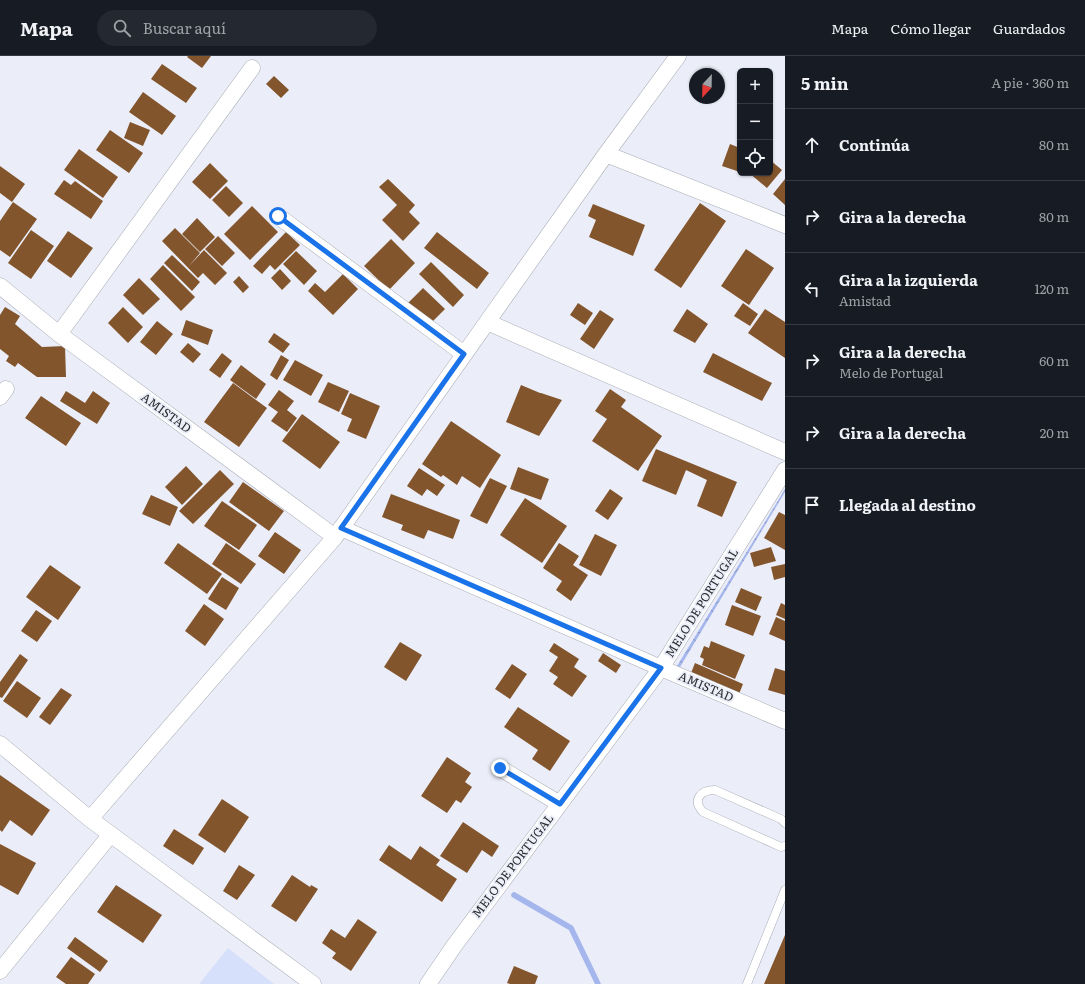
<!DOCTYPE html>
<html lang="es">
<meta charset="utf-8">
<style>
body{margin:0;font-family:Literata,serif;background:#242831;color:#f1f3f6}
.controls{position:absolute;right:12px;top:12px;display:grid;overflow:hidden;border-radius:6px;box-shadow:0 1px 3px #0004}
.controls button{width:36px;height:36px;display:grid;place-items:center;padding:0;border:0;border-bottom:1px solid #363941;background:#171b24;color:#f1f3f6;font:20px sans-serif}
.compass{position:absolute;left:689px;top:12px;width:36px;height:36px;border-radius:50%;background:#171b24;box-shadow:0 1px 3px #0004;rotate:202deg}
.stop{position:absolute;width:12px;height:12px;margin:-9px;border:3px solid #1a73e8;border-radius:50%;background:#fff}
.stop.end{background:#1a73e8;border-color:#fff;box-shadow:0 1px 4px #0008}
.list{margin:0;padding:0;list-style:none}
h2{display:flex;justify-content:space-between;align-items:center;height:52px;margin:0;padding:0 16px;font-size:17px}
h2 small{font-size:13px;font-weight:400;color:#9ea1a6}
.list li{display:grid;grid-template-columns:26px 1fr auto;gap:12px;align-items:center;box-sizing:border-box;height:72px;padding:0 16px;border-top:1px solid #363941}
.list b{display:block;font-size:15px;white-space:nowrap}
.list p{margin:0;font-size:13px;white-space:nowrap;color:#9ea1a6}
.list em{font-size:13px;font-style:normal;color:#9ea1a6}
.icon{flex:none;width:22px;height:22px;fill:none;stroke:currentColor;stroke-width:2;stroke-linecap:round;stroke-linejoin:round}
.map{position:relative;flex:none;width:785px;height:928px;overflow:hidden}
header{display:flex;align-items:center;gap:24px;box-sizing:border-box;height:56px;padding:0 20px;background:#171b24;border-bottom:1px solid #363941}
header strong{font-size:19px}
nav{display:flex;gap:22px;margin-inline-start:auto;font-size:14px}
.search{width:280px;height:36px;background:#242831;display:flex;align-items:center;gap:10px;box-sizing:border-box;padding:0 14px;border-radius:22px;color:#9ea1a6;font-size:15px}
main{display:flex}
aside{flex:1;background:#171b24}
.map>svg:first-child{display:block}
</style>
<header>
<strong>Mapa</strong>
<div class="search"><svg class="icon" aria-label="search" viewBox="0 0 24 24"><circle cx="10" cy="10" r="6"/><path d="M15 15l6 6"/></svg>Buscar aquí</div>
<nav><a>Mapa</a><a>Cómo llegar</a><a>Guardados</a></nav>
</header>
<main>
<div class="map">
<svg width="785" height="928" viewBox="0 0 785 928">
<defs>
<pattern id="water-waves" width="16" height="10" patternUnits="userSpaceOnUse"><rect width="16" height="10" fill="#a5b6ed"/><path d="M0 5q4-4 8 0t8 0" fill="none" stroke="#8694c0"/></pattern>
</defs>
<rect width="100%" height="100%" fill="#ebeef8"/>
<path fill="#d7e0fb" d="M 228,892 L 274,928 L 199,928 Z"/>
<path fill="url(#water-waves)" d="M 785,433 L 785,436 L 680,611 L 677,610 Z"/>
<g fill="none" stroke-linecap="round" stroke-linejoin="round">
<path stroke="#a5b6ed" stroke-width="5.5" d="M 514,839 L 571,872 L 598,928"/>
</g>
<path fill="#82552d" d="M 188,0 L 211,0 L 202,12 L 187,1 Z
M 162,8 L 197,32 L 186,47 L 151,23 Z
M 274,20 L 289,34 L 281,42 L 266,28 Z
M 143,36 L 176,60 L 162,79 L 129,56 Z
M 130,66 L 150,74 L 143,90 L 124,82 Z
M 110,74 L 143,97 L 129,117 L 96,94 Z
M 730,88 L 740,92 L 740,116 L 722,110 Z
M 79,93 L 118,121 L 103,142 L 64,114 Z
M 770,104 L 782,114 L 767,132 L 749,117 L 770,117 Z
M 210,107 L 228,125 L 210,143 L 192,126 Z
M 0,110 L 25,128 L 12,146 L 0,137 Z
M 388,123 L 415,149 L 409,156 L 420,167 L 403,185 L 382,164 L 397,149 L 379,131 Z
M 785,123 L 785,149 L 773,138 Z
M 64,124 L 71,129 L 75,125 L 103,145 L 91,163 L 54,138 Z
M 226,130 L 243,147 L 229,161 L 212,144 Z
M 13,146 L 37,163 L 10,201 L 0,194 L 0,165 Z
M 700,147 L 726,165 L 681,232 L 654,214 Z
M 593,148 L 645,169 L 633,200 L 589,181 L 596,164 L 588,160 Z
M 252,150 L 278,176 L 250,204 L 224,178 Z
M 197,162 L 215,181 L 200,196 L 182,178 Z
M 175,172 L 200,197 L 189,210 L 204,194 L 227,217 L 215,229 L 203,217 L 198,222 L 162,185 Z
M 31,174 L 54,190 L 31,223 L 8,207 Z
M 68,175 L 93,192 L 71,222 L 47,205 Z
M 286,176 L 300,189 L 275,214 L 270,209 L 262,218 L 253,210 Z
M 437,176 L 489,217 L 477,233 L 424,192 Z
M 218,180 L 235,197 L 222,210 L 205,193 Z
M 391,183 L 415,207 L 389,234 L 364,210 Z
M 746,193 L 774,212 L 749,249 L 721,230 Z
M 296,195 L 317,215 L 304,229 L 283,208 Z
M 172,199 L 200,226 L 192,235 L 164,207 Z
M 431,206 L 464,239 L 453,251 L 419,218 Z
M 163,209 L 195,241 L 181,255 L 150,223 Z
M 280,213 L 291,225 L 282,234 L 271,222 Z
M 343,218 L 358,233 L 333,259 L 308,235 L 315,227 L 325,236 Z
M 239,220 L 249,231 L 243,237 L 233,226 Z
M 139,222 L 160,243 L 143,259 L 123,239 Z
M 423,232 L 445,253 L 430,268 L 408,247 Z
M 578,247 L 593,257 L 585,269 L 570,259 Z
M 743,247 L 758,258 L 750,270 L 734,260 Z
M 5,251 L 20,260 L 15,268 L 42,291 L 65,290 L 66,321 L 37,321 L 18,307 L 15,311 L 6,305 L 9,300 L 0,293 L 0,259 Z
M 123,251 L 143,271 L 128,287 L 108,267 Z
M 687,253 L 708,268 L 695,287 L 673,275 Z
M 765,253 L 785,266 L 785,302 L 748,277 Z
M 600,254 L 614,263 L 594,293 L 580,283 Z
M 186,264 L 213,274 L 208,289 L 181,279 Z
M 157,265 L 173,278 L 156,299 L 140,286 Z
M 274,277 L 290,288 L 283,297 L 268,286 Z
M 188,287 L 201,298 L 193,307 L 180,296 Z
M 222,297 L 232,305 L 220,322 L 209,314 Z
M 713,297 L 772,327 L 762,345 L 703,316 Z
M 281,299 L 289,304 L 277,324 L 270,319 Z
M 295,304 L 323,319 L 311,340 L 283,324 Z
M 241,309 L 266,328 L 256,343 L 230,324 Z
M 328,326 L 349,335 L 339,356 L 318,346 Z
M 233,327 L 267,352 L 239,391 L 204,366 Z
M 521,329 L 540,337 L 541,337 L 562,344 L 539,380 L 506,366 Z
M 610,333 L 626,344 L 621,351 L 662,380 L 638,415 L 592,385 L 607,363 L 595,355 Z
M 279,334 L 294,345 L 287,354 L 297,362 L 287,376 L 271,365 L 278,356 L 268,349 Z
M 66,335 L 85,347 L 93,335 L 110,347 L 97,368 L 60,345 Z
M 350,337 L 380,350 L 366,383 L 347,375 L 352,363 L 341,358 Z
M 41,340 L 81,367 L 66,390 L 25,362 Z
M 302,358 L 340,386 L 320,413 L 282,385 Z
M 451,365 L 501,399 L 480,432 L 462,420 L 457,429 L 443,419 L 441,421 L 422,408 Z
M 656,393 L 737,426 L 722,461 L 697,450 L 707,424 L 686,414 L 676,439 L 642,425 Z
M 186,410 L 203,428 L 182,449 L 165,431 Z
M 518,411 L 549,423 L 541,444 L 510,433 Z
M 419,412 L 445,429 L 437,440 L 427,433 L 422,440 L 407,430 Z
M 220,414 L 234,428 L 193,468 L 179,455 Z
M 490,422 L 507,430 L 487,468 L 470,460 Z
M 243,426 L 284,455 L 269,475 L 229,446 Z
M 610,433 L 623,442 L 608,464 L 595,455 Z
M 391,438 L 460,464 L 453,483 L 428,474 L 424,483 L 401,474 L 403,469 L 382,461 Z
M 151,439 L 178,451 L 170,470 L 142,458 Z
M 525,442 L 567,470 L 542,507 L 500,479 Z
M 222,445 L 257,469 L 239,494 L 204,470 Z
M 779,456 L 785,459 L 785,494 L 764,482 Z
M 275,476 L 301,494 L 284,518 L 258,500 Z
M 595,478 L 617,489 L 601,520 L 579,509 Z
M 178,487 L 222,518 L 207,538 L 164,507 Z
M 226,487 L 256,508 L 241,528 L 212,508 Z
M 559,487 L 579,500 L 573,509 L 588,519 L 571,545 L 556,534 L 562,525 L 543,512 Z
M 771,491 L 776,505 L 754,511 L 750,497 Z
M 785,508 L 785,521 L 774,524 L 771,511 Z
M 50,509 L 81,531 L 58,564 L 26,541 Z
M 222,521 L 239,532 L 226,554 L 208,543 Z
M 741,532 L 762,541 L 756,555 L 735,546 Z
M 781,547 L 785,549 L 785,563 L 776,559 Z
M 204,548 L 224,563 L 205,590 L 185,575 Z
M 732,549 L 761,560 L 753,580 L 725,569 Z
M 36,554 L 52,565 L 37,586 L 21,575 Z
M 776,561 L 785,565 L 785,585 L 769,578 Z
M 711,585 L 745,599 L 735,623 L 702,609 L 704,603 L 700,601 L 704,590 L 709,592 Z
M 400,586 L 422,599 L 406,625 L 384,611 Z
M 554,587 L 579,603 L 574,611 L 587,620 L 572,641 L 553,628 L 558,621 L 549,615 L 558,601 L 549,595 Z
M 603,597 L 621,609 L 616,617 L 598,605 Z
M 20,598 L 28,604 L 2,642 L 0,641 L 0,626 Z
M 695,607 L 743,628 L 739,638 L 691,617 Z
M 512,608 L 527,618 L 510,643 L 495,633 Z
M 775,612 L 785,615 L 785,639 L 768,634 Z
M 17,625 L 41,642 L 27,662 L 3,645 Z
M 61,632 L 72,639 L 50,669 L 39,661 Z
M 518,651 L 570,685 L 550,715 L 532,703 L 538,694 L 504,671 Z
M 447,701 L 471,717 L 465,726 L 472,731 L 461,747 L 456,744 L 447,757 L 421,740 Z
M 0,719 L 50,754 L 32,780 L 10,764 L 2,776 L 0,774 Z
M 222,743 L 249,761 L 225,797 L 198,779 Z
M 463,766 L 499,790 L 492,801 L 482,794 L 467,817 L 440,800 Z
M 174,773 L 204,792 L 193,809 L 163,790 Z
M 0,788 L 36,807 L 18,839 L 0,829 Z
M 389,789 L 411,804 L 420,790 L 440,804 L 436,809 L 457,823 L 442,846 L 379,804 Z
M 239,809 L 255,819 L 237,844 L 223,835 Z
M 292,819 L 310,831 L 311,829 L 318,833 L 296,866 L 271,850 Z
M 116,829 L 162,859 L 143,887 L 97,856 Z
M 358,863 L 377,876 L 351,915 L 332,902 L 336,897 L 322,887 L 331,873 L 345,882 Z
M 785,879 L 785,928 L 764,928 Z
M 75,881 L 108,905 L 100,916 L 67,892 Z
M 71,901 L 95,918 L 88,928 L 66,928 L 56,921 Z
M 514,910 L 538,920 L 535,928 L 510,928 L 507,927 Z"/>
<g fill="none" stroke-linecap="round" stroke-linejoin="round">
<defs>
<path id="lane" d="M 785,767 L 781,763 L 715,734 C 700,734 692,744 703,756 L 781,791 L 785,790
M 747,928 L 785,834"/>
<path id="street" d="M 606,98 L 785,169
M 278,160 L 464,298
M 0,230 L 59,278 L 335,481
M 487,266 L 785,396
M 59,278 L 252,12
M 0,341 L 6,333
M 341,472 L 661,612 L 785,665
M 0,688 L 90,763 L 313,928
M 500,712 L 560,748
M 90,763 L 335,481 L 606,98 L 678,0
M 0,915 L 111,778
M 428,928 L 454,890 L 661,612 L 785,414"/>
</defs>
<use href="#lane" stroke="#a8abb4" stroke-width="9"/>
<use href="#street" stroke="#a8abb4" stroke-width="17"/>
<use href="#lane" stroke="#fff" stroke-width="8"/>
<use href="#street" stroke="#fff" stroke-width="16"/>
</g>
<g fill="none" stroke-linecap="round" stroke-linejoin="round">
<path stroke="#1a73e8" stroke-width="5" d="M 278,160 L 464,298 L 341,472 L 661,612 L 560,748 L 500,712"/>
</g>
<g text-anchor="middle" stroke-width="4" stroke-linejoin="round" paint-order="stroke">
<g font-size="12" fill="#292b2e" stroke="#ebeef8">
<text transform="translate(166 357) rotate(36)" y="4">AMISTAD</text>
<text transform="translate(702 547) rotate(-58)" y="4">MELO DE PORTUGAL</text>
<text transform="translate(706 631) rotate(23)" y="4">AMISTAD</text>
<text transform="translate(513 810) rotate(-53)" y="4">MELO DE PORTUGAL</text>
</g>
</g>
</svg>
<div class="controls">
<button>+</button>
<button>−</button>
<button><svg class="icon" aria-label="locate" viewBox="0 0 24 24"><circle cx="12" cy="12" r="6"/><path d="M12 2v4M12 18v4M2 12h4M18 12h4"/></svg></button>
</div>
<svg class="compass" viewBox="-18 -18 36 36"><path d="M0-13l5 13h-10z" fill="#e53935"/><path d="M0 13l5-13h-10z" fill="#9ea1a6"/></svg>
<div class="stop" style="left:278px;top:160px"></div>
<div class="stop end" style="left:500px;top:712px"></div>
</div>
<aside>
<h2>5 min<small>A pie · 360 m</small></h2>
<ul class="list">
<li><svg class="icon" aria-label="ahead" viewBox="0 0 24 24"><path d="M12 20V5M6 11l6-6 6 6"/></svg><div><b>Continúa</b></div><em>80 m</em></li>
<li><svg class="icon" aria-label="right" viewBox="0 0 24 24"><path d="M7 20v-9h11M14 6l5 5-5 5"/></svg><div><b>Gira a la derecha</b></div><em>80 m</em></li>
<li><svg class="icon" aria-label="left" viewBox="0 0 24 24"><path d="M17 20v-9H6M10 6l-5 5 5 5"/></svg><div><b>Gira a la izquierda</b><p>Amistad</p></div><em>120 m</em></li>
<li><svg class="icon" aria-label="right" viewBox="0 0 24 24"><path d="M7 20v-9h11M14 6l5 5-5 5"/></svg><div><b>Gira a la derecha</b><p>Melo de Portugal</p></div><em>60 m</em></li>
<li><svg class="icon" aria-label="right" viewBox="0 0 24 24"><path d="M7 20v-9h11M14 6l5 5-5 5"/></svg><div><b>Gira a la derecha</b></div><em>20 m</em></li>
<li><svg class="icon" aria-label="arrive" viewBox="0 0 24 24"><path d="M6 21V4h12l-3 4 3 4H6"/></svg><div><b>Llegada al destino</b></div></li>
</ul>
</aside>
</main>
